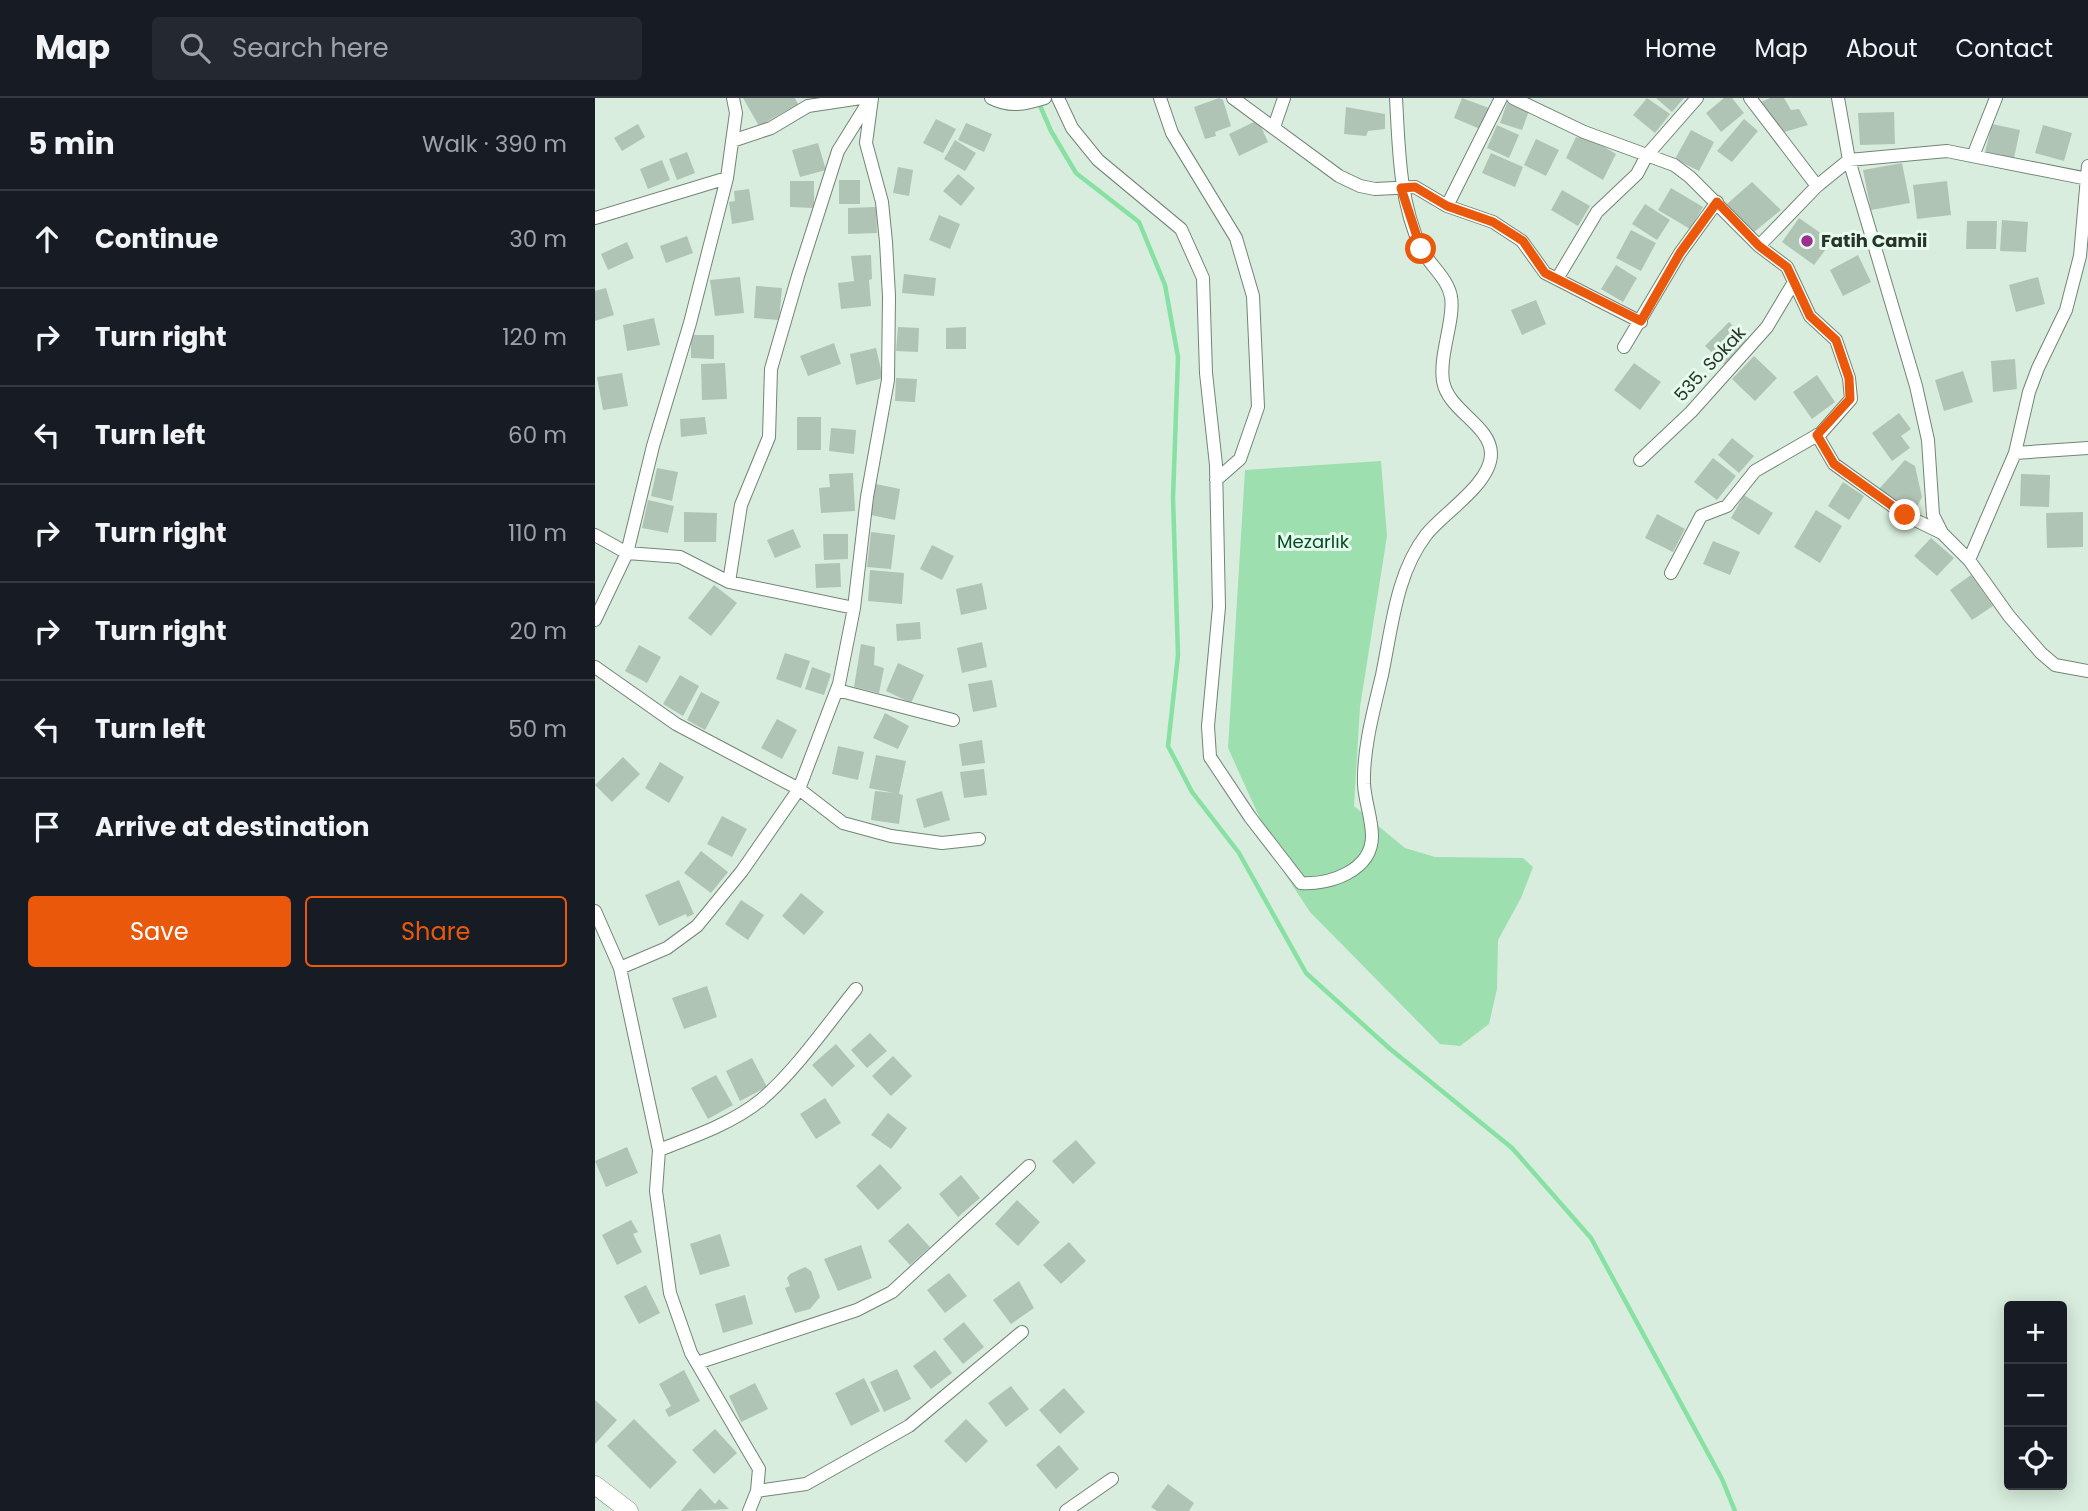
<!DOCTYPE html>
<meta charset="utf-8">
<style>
body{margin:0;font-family:Poppins,sans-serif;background:#242831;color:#f1f3f6}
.controls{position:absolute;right:21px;bottom:21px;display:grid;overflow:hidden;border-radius:7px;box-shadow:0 4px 18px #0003}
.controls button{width:63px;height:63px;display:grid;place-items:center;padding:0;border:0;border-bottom:2px solid #363941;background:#171b24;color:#f1f3f6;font:35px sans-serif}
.stop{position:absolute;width:21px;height:21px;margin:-16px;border:5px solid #ea580c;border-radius:50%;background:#fff}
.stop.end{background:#ea580c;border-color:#fff;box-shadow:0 2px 7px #0008}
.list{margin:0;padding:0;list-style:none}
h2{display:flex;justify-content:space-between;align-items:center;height:91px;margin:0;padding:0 28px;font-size:30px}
h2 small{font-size:23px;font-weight:400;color:#9ea1a6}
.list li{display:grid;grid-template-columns:46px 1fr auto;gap:21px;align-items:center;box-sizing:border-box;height:98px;padding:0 28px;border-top:2px solid #363941}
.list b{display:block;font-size:26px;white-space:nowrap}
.list em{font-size:23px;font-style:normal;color:#9ea1a6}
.actions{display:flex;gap:14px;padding:21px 28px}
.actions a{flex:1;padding:16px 0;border:2px solid #ea580c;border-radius:7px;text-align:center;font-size:24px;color:#ea580c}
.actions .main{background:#ea580c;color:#fff}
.icon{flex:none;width:38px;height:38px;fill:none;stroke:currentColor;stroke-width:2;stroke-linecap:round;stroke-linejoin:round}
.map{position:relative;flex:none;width:1493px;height:1413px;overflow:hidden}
header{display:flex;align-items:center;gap:42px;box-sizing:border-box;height:98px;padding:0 35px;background:#171b24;border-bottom:2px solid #363941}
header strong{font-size:33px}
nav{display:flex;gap:38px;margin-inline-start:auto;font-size:24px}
.search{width:490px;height:63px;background:#242831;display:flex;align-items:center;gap:18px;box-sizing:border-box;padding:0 24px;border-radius:7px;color:#9ea1a6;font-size:26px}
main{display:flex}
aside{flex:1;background:#171b24}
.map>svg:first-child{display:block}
</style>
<header>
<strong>Map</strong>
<div class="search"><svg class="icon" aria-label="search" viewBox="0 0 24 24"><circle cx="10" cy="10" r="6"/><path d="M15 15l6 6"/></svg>Search here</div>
<nav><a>Home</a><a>Map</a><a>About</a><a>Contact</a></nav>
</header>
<main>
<aside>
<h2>5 min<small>Walk · 390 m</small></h2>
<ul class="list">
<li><svg class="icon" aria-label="ahead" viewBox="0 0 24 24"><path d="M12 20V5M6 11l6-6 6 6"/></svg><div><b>Continue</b></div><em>30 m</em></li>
<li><svg class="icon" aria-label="right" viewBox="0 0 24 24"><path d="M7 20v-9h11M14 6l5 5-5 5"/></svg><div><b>Turn right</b></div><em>120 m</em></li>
<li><svg class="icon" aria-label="left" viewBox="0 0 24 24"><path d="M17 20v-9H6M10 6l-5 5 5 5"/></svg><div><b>Turn left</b></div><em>60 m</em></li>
<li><svg class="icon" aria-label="right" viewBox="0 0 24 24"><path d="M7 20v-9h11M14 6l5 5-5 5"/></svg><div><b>Turn right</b></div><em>110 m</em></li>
<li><svg class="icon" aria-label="right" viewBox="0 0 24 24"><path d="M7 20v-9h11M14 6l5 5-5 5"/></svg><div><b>Turn right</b></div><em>20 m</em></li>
<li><svg class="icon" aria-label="left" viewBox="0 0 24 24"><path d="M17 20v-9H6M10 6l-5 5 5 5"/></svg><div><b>Turn left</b></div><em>50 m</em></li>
<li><svg class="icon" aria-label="arrive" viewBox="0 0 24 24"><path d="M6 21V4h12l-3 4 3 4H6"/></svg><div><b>Arrive at destination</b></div></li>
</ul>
<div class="actions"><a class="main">Save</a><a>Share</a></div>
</aside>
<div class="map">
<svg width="1493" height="1413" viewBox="0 0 1493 1413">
<rect width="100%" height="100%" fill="#d8eddd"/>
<path fill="#9edfb0" d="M 786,363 L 792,438 L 765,609 L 759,708 L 810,750 L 840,759 L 928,760 L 938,769 L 926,800 L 903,842 L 902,891 L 894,926 L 865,948 L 845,946 L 715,814 L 690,776 L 633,650 L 650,372 Z"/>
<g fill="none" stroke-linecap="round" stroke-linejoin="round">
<path stroke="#87e1a3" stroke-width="4.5" d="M 443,3 L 456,33 L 481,75 L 544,124 L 570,187 L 583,259 L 578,400 L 583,557 L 573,648 L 597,694 L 644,755 L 711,875 L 794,950 L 917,1050 L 996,1140 L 1127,1381 L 1140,1413"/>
</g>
<path fill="#b0c4b5" d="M 148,0 L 200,0 L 203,6 L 164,28 Z
M 624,0 L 628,2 L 636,28 L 620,34 L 621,38 L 610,41 L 599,9 Z
M 867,0 L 894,10 L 885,31 L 859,20 Z
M 1052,0 L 1075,16 L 1060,35 L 1038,17 Z
M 1061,0 L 1089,0 L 1077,14 Z
M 1129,0 L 1137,0 L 1149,15 L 1126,34 L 1111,15 Z
M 1175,0 L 1189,0 L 1196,12 L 1204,11 L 1213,27 L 1186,35 L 1166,4 Z
M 912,5 L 934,13 L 927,32 L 905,25 Z
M 751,9 L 790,16 L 790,31 L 773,33 L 771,38 L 749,36 Z
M 1299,14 L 1300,46 L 1265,47 L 1263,15 Z
M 341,21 L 361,31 L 348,55 L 328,45 Z
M 1149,21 L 1163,33 L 1137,64 L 1122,53 Z
M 663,22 L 673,44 L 644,58 L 634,36 Z
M 371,25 L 397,36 L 389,54 L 363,42 Z
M 43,26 L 50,39 L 27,53 L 19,40 Z
M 1397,26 L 1425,32 L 1419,60 L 1390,54 Z
M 902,27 L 924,37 L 914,60 L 892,50 Z
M 1448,27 L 1477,35 L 1469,63 L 1440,55 Z
M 1096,32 L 1119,44 L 1104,73 L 1080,61 Z
M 981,39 L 998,42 L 1021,56 L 1008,82 L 971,60 Z
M 941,41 L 964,52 L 951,78 L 929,67 Z
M 360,42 L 381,55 L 370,73 L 349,61 Z
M 223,45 L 231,72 L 205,79 L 197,52 Z
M 92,54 L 100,75 L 82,82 L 74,61 Z
M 896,55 L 928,69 L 920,89 L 887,75 Z
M 67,62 L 75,82 L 53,91 L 45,71 Z
M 1307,65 L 1315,105 L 1276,112 L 1268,72 Z
M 303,69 L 318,72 L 314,98 L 298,95 Z
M 363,76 L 380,90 L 366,108 L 348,93 Z
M 244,82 L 265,82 L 265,106 L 244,106 Z
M 195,83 L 219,83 L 219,110 L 195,109 Z
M 1352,83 L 1356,117 L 1322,121 L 1318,87 Z
M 1157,84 L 1186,112 L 1159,134 L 1132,106 Z
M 1076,90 L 1108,109 L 1095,131 L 1063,112 Z
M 154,91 L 159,122 L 137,126 L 134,104 L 140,103 L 139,93 Z
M 967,92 L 995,108 L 983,128 L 956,112 Z
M 1050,106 L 1075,122 L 1062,142 L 1037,126 Z
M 281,109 L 282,135 L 253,136 L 253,110 Z
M 344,117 L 365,126 L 355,151 L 334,142 Z
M 1204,120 L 1237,143 L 1219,167 L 1187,144 Z
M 1407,122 L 1433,124 L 1431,154 L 1405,153 Z
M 1372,123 L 1402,123 L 1401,151 L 1371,151 Z
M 1036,132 L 1061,145 L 1046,173 L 1021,160 Z
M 92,138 L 98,155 L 71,165 L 65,148 Z
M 32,144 L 39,160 L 13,172 L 6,156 Z
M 276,157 L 277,181 L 274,182 L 276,208 L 246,211 L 243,185 L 259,183 L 256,158 Z
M 1263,157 L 1276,184 L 1248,198 L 1235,172 Z
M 1021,167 L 1042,180 L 1028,204 L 1006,191 Z
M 309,176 L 341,180 L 339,198 L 307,195 Z
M 145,179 L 149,215 L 120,218 L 115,182 Z
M 1443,179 L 1450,206 L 1421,214 L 1414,187 Z
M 161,188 L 187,190 L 184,222 L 159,220 Z
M 11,190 L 19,217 L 0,223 L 0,193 Z
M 941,202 L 951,226 L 927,237 L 916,212 Z
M 59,220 L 65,247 L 32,253 L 28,227 Z
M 1134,224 L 1153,243 L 1130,267 L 1110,248 Z
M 303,229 L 324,230 L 323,254 L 301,253 Z
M 371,229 L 371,251 L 351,251 L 351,230 Z
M 96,237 L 119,237 L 119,261 L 96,260 Z
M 239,245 L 246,266 L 213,278 L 205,258 Z
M 281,250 L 288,280 L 261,287 L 255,256 Z
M 1159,258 L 1182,280 L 1160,303 L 1137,281 Z
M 1420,261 L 1422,291 L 1398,294 L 1396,263 Z
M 130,265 L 132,301 L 107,302 L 106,266 Z
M 1039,265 L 1066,284 L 1045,312 L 1019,292 Z
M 1368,273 L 1378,304 L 1349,313 L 1340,282 Z
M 27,275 L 33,308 L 8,312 L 2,279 Z
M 1222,277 L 1240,304 L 1217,321 L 1198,294 Z
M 301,280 L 322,281 L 320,304 L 300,303 Z
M 1304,315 L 1316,331 L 1306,338 L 1315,350 L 1297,363 L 1277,335 Z
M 110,319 L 112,336 L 86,339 L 85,321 Z
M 202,319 L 226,319 L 226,352 L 202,352 Z
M 236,330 L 261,332 L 259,356 L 234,353 Z
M 1137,340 L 1159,358 L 1144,375 L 1123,357 Z
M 1118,360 L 1141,378 L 1122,402 L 1099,384 Z
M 1310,362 L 1320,368 L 1327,399 L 1321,411 L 1316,412 L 1284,391 Z
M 62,370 L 83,374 L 77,403 L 56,398 Z
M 258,375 L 260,413 L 226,415 L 224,390 L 235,389 L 234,376 Z
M 1426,376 L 1455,377 L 1454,409 L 1425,408 Z
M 1248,384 L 1269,398 L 1254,422 L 1233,408 Z
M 281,386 L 305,391 L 300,422 L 276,417 Z
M 1149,397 L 1178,415 L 1164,437 L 1136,420 Z
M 53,402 L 79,408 L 73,435 L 47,430 Z
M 1221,412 L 1247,428 L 1225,465 L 1199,449 Z
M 89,414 L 122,415 L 121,444 L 89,444 Z
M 1488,414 L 1488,449 L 1452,450 L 1451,415 Z
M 1062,416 L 1090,431 L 1078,454 L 1050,440 Z
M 198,431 L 206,449 L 180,460 L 172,442 Z
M 276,434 L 300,437 L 296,471 L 272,469 Z
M 228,436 L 253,436 L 253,461 L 229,462 Z
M 1336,440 L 1359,460 L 1342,478 L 1319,458 Z
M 1118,443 L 1145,454 L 1135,477 L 1108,466 Z
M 337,447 L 359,458 L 347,482 L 325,471 Z
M 245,465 L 246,489 L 221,490 L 220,466 Z
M 275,472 L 309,475 L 307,506 L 273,503 Z
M 1376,477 L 1398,508 L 1377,522 L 1355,492 Z
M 387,485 L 392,511 L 366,517 L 361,491 Z
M 119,487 L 142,505 L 116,538 L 93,520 Z
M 325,524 L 326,541 L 302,543 L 301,526 Z
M 387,544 L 392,569 L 367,575 L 362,550 Z
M 266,546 L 280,549 L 279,567 L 289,570 L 284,595 L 259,589 Z
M 44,547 L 66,559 L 52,585 L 30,573 Z
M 190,555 L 215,563 L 206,590 L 181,581 Z
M 303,565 L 329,577 L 316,605 L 291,593 Z
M 217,569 L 236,576 L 229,597 L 210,591 Z
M 85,577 L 104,588 L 88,618 L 68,606 Z
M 397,582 L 402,609 L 378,614 L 373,586 Z
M 106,594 L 125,604 L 110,632 L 92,622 Z
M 290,615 L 314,628 L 303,651 L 278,640 Z
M 182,621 L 202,632 L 187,661 L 166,650 Z
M 387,642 L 390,665 L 367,668 L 364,646 Z
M 243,648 L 269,654 L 263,682 L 237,676 Z
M 281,657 L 311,663 L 304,696 L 308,697 L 304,726 L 276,722 L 280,693 L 299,695 L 274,690 Z
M 28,659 L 45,676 L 17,704 L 0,687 Z
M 65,664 L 89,679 L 74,705 L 50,690 Z
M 389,671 L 392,697 L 369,700 L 365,674 Z
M 347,693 L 355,722 L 329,730 L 321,701 Z
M 127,718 L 152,731 L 137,759 L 112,746 Z
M 106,753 L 133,774 L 116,795 L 89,775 Z
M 84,782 L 99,816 L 92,819 L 91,816 L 64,828 L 50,797 Z
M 206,795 L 229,814 L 209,837 L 187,818 Z
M 146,802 L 169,817 L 153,842 L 130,826 Z
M 112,888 L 122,919 L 89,931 L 77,900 Z
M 275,935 L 292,953 L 272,970 L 256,952 Z
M 241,946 L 260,968 L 237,989 L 217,967 Z
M 298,958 L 317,978 L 296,998 L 277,978 Z
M 157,960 L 172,989 L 145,1003 L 131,973 Z
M 121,977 L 138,1007 L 113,1021 L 96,990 Z
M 230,1000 L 246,1025 L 221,1041 L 205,1016 Z
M 293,1015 L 312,1030 L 296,1051 L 276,1037 Z
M 481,1042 L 501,1065 L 478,1086 L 457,1063 Z
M 32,1049 L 43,1075 L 11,1089 L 0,1063 Z
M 285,1066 L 307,1090 L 283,1112 L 261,1088 Z
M 366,1077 L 385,1100 L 363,1119 L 344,1096 Z
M 422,1102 L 445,1124 L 423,1148 L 400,1126 Z
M 36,1122 L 43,1134 L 38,1136 L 47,1154 L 22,1167 L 7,1137 Z
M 313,1125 L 335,1149 L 315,1167 L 293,1143 Z
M 125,1136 L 135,1168 L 105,1177 L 95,1146 Z
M 474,1144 L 491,1163 L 466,1186 L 448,1167 Z
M 266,1147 L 277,1180 L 243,1193 L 229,1161 Z
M 210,1169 L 216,1173 L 225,1199 L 215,1211 L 200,1215 L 190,1190 L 195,1188 L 192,1180 L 195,1176 Z
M 354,1175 L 372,1198 L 350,1215 L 332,1192 Z
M 424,1183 L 439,1210 L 416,1226 L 398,1202 Z
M 51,1187 L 65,1215 L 44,1226 L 29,1198 Z
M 150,1197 L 158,1226 L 128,1235 L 120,1206 Z
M 369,1224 L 389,1249 L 368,1266 L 348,1241 Z
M 340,1252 L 357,1275 L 336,1291 L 318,1268 Z
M 302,1271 L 316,1301 L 289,1314 L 275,1284 Z
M 89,1272 L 105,1303 L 74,1319 L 70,1312 L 76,1308 L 64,1286 Z
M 269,1280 L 285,1313 L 256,1328 L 240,1295 Z
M 160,1285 L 173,1311 L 146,1324 L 134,1298 Z
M 416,1288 L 434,1311 L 411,1329 L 393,1305 Z
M 469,1290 L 490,1314 L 465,1336 L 444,1312 Z
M 0,1302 L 22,1322 L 0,1346 Z
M 39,1321 L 82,1364 L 55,1391 L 12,1348 Z
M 371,1321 L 393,1343 L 371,1365 L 349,1343 Z
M 120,1331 L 142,1355 L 119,1376 L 97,1352 Z
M 464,1347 L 484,1371 L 461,1391 L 441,1367 Z
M 573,1386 L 599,1405 L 594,1413 L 562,1413 L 556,1409 Z
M 105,1390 L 120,1406 L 124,1401 L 134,1411 L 86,1413 Z"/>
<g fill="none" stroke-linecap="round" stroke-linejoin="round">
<defs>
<path id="street" d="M 396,0 C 415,10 430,6 450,0
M 463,0 L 477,30 L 503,62 L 586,131 L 608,180 L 611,275 L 621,367 L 624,509 L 613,628 L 615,659 L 655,719 L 706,785 C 734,787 777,773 777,738 C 777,721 770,704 769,686 C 768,650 779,611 787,577 C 797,529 801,476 831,437 C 848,415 896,386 896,356 C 896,327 853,313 848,283 C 844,256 860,221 856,199 C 853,180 834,167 826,150 C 804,102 804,52 801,0
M 565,0 L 577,35 L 641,140 L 658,198 L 663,309 L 645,361 L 621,382
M 638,0 L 744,78 L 765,88 L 780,91 L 820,89 L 852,108 L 898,124 L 927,143 L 950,175 L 1046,224
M 918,0 L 989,34 L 1079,67 L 1095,79 L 1164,148 L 1192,169 L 1215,218 L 1241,242 L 1254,280 L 1256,301 L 1226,335 L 1160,373 L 1132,408 L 1106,418 L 1076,475
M 1155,0 L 1222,88
M 1243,0 L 1254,62 L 1321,288 L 1333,342 L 1338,417 L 1347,435 L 1374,462 L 1414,518 L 1446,555 L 1460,567 L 1493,573
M 679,29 L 689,0
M 137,43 L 176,30 L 213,8 L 266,0
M 1378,58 L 1401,0
M 852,108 L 906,0
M 0,120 L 132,80
M 1164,148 L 1222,88 L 1254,62 L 1352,53 L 1493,81
M 962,181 L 1002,114 L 1042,76 L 1052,57 L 1102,0
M 1029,249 L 1085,155 L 1122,104
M 1222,337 L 1239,366 L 1310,417 L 1347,435
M 1420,355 L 1493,350
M 1045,362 L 1096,314 L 1172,229 L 1199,184
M 0,437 L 32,455 L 85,459 L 134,484 L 259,510
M 1374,462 L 1420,355 L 1434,294 L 1443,270 L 1471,212 L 1485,158 L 1493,68
M 134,484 L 146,407 L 174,339 L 176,271 L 203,178 L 243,53 L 274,3
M 0,522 L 32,455 L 58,348 L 95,225 L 132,80 L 141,15 L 138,0
M 0,569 L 81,626 L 204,691 L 248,725 L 296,738 L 347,745 L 384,741
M 242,592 L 358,622
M 0,813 L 25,870 L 64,1052 L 61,1093 L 75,1195 L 96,1255 L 164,1371 L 162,1393 L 154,1413
M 25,870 L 72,850 L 102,828 L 147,773 L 204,691 L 244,586 L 259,510 L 272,399 L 293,282 L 294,198 L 291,144 L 287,104 L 271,45 L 277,0
M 64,1052 C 98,1039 138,1025 166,1002 C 202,971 231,928 261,891
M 102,1265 L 262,1212 L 297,1194 L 434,1068
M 162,1393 L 211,1386 L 314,1328 L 427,1234
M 471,1413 L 517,1381"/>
<path id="secondary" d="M 0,1387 L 34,1413"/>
</defs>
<use href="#street" stroke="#728577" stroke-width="14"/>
<use href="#secondary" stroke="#728577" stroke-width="19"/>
<use href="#street" stroke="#fff" stroke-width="12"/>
<use href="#secondary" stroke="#fff" stroke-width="18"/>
</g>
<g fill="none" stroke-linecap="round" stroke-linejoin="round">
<path stroke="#ea580c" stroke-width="9" d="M 826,151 L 806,90 L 820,89 L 852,108 L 898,124 L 928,143 L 950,175 L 1046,223 L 1085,155 L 1122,104 L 1164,148 L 1192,169 L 1215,218 L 1241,242 L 1254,280 L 1255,301 L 1222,337 L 1239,366 L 1310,417"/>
</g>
<circle fill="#9c2f8f" stroke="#e5fbeb" stroke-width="2.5" cx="1212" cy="143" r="7"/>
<g text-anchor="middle" stroke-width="6" stroke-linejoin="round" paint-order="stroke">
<g font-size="18" font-weight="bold" fill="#2a322c" stroke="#e5fbeb" text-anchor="start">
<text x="1226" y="149">Fatih Camii</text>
</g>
<g font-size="18" fill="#2a322c" stroke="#e5fbeb">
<text transform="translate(1115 266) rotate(-47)" y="6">535. Sokak</text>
</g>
<g font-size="18" fill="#044c26" stroke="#e5fbeb">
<text x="718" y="450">Mezarlık</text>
</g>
</g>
</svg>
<div class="controls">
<button>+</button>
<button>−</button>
<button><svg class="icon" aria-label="locate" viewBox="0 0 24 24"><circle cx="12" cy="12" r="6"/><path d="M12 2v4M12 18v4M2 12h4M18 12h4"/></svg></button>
</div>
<div class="stop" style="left:826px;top:151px"></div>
<div class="stop end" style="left:1310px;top:417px"></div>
</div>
</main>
